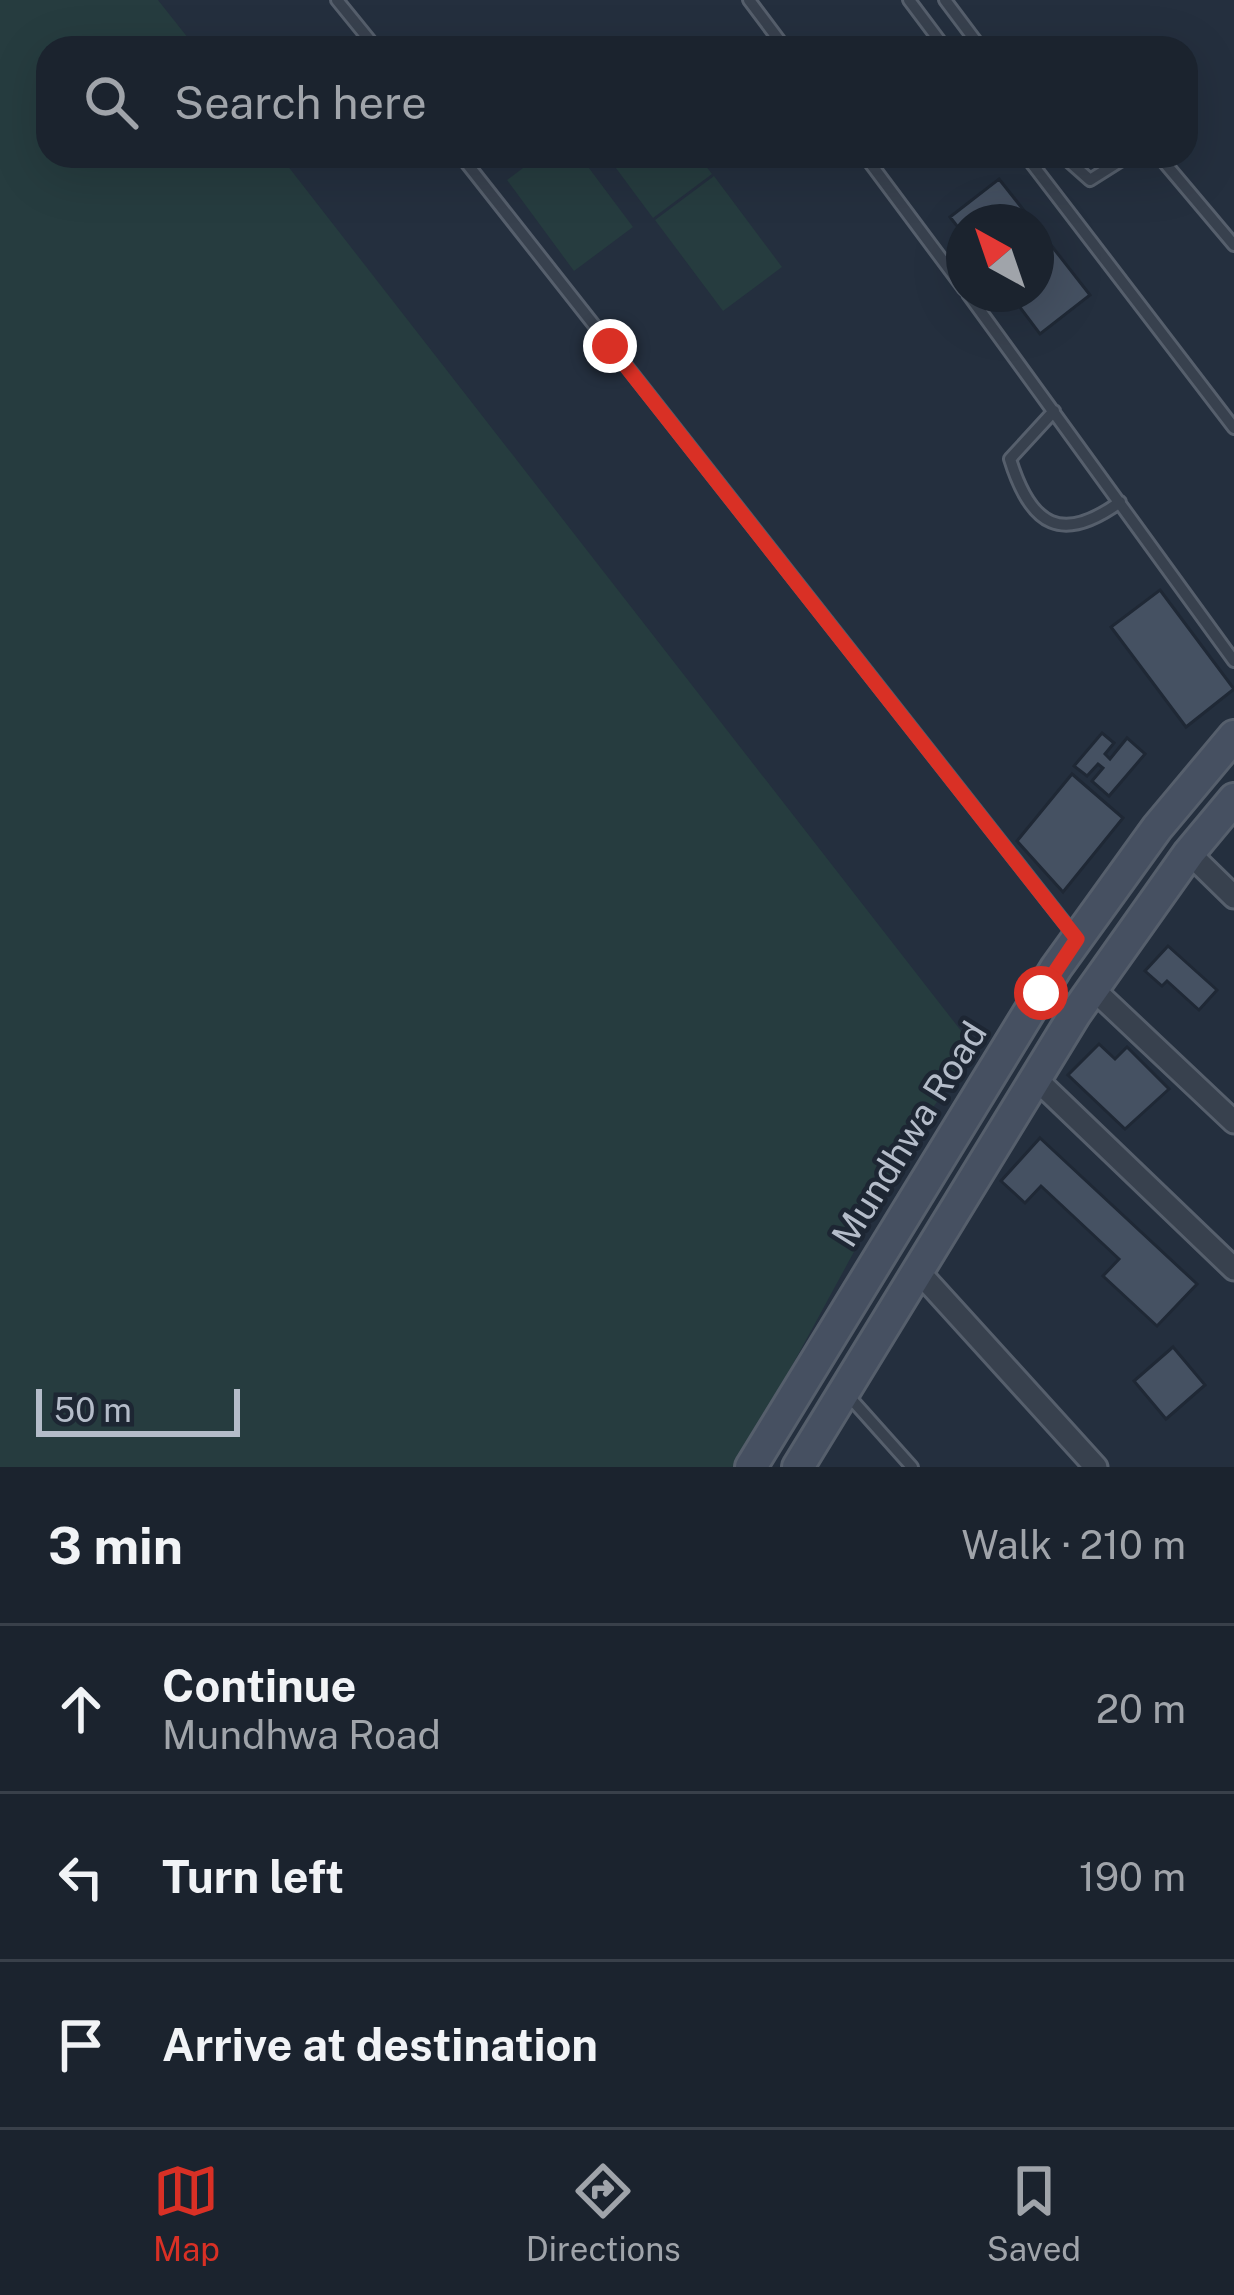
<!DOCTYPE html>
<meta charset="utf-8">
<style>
body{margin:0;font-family:"Public Sans",sans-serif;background:#282f3a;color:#f1f3f6}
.compass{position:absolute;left:946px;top:204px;width:108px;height:108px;border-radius:50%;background:#1b232e;box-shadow:0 12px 48px #0002;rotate:320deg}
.scale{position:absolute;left:36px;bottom:30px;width:204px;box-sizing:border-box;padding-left:12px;border:6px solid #b4bcc9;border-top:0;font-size:33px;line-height:42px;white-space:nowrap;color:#b4bcc9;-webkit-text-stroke:9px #1d2633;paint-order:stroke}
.stop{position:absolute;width:36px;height:36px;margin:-27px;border:9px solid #d93025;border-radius:50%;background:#fff}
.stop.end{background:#d93025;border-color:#fff;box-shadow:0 3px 12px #0008}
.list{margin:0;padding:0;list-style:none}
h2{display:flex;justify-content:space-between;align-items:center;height:156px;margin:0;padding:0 48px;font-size:51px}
h2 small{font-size:39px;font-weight:400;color:#a0a4aa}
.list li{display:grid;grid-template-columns:78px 1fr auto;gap:36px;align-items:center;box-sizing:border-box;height:168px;padding:0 48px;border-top:3px solid #39404a}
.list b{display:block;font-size:45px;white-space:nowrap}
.list p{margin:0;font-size:39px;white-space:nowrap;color:#a0a4aa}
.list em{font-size:39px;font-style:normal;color:#a0a4aa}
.icon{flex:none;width:66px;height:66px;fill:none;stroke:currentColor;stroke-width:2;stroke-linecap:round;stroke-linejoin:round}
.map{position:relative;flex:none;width:1234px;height:1467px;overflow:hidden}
.search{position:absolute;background:#1b232e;box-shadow:0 12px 48px #0002;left:36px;right:36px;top:36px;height:132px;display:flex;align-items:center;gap:30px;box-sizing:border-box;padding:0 42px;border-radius:36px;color:#a0a4aa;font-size:45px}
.sheet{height:660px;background:#1b232e}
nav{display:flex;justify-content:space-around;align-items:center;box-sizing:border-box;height:168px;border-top:3px solid #39404a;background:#1b232e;font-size:33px;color:#a0a4aa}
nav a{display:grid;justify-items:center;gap:6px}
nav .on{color:#d93025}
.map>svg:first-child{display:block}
</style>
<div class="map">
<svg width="1234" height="1467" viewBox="0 0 1234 1467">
<rect width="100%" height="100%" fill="#242f3e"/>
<path fill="#263c3f" d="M 0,0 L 158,0 L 196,48 L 48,48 L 48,156 L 280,156 L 976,1050 L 931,1110 L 737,1467 L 0,1467 Z
M 539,156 L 580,156 L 633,227 L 574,271 L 507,180 Z
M 607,156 L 698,156 L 712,174 L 653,218 Z
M 714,176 L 782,267 L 723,311 L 655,220 Z"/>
<path fill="#455162" stroke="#1f2835" stroke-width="3" d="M 999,179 L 1033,222 L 964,222 L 964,235 L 950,217 Z
M 1036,226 L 1090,295 L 1040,334 L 1010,294 L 1036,294 Z
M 1160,590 L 1234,689 L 1186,727 L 1111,627 Z
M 1102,733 L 1114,743 L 1105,754 L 1110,759 L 1127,738 L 1145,754 L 1109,796 L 1092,781 L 1103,768 L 1098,764 L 1087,776 L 1074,766 Z
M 1072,774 L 1123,818 L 1063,892 L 1017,841 Z
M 1168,946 L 1217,990 L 1199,1010 L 1167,981 L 1162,986 L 1145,971 Z
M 1099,1044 L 1115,1059 L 1127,1047 L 1169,1089 L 1125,1129 L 1068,1075 Z
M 1040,1138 L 1197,1284 L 1157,1326 L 1103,1276 L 1119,1259 L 1041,1186 L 1025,1203 L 1001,1181 Z
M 1173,1347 L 1205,1385 L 1166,1419 L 1134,1381 Z"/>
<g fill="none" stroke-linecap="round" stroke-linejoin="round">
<defs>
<path id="lane" d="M 337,0 L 376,48
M 749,0 L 785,48
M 909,0 L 945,48
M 945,0 L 981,48
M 461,156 L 1075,936
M 865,156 L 964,289
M 1026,156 L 1234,428
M 1063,156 L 1090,180 L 1128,156
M 1159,156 L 1234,245
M 968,294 L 1234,661
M 1054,411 L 1010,459 C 1031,527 1062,544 1120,502
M 845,1392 L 912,1467"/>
<path id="street" d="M 1189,853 L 1234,897
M 1092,988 L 1234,1122
M 1035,1078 L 1234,1269
M 918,1271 L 1096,1467"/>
<path id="secondary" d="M 751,1467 L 1056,968 L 1157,828 L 1234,736
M 798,1467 L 1075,1014 L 1189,853 L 1234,799"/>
</defs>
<use href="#lane" stroke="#565f6c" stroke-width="16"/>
<use href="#street" stroke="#565f6c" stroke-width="27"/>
<use href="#secondary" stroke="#565f6c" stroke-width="36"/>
<use href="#lane" stroke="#38414e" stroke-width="10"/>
<use href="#street" stroke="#38414e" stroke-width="21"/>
<use href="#secondary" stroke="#465061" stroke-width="30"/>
</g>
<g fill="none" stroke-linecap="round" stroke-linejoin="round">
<path stroke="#d93025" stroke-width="15" d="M 610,346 L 1077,939 L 1041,993"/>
</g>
<g text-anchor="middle" stroke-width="9" stroke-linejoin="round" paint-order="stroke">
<g font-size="36" fill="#b4bcc9" stroke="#1d2633">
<text transform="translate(909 1134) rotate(-58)" y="13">Mundhwa Road</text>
</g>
</g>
</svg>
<svg class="compass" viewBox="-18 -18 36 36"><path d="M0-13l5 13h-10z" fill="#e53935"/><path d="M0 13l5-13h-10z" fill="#a0a4aa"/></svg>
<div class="scale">50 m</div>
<div class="stop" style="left:1041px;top:993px"></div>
<div class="stop end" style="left:610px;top:346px"></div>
<div class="search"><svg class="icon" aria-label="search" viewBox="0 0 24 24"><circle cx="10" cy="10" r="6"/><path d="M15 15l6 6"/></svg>Search here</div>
</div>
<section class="sheet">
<h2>3 min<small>Walk · 210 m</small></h2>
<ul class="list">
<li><svg class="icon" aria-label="ahead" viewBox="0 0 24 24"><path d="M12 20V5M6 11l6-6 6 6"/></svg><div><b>Continue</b><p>Mundhwa Road</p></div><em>20 m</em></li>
<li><svg class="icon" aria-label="left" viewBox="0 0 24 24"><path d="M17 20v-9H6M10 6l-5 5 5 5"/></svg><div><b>Turn left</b></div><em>190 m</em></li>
<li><svg class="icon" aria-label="arrive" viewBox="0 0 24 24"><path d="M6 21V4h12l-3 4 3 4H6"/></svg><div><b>Arrive at destination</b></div></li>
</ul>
</section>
<nav>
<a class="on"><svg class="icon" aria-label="map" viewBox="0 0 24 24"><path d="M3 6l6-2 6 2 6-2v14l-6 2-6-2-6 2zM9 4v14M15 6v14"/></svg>Map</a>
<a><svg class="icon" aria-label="directions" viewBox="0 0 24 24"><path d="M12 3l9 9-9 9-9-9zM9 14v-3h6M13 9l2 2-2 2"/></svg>Directions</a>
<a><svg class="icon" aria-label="saved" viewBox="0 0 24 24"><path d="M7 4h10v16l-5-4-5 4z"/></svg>Saved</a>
</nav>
